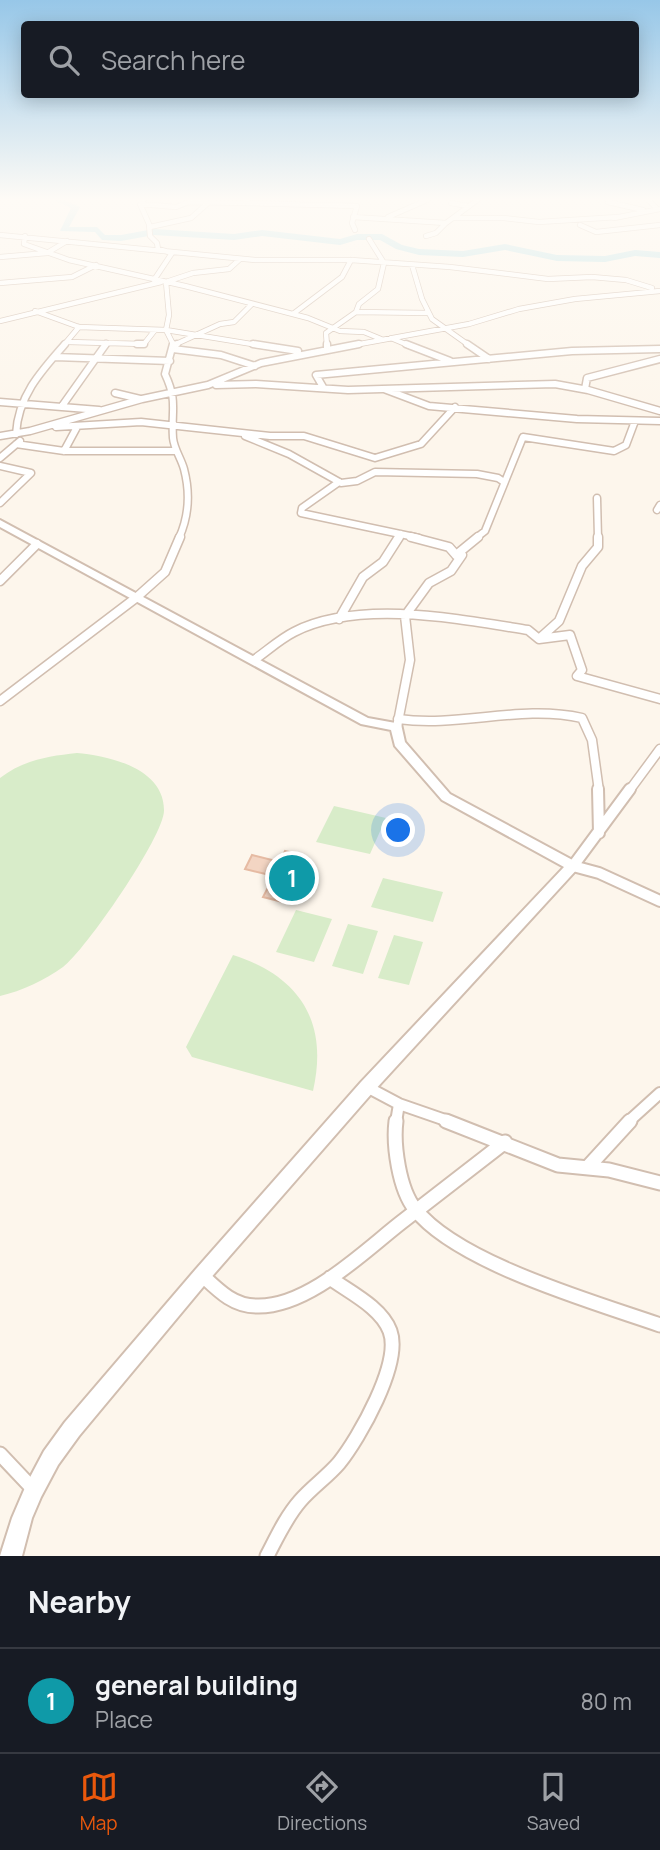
<!DOCTYPE html>
<style>
body{margin:0;font-family:Manrope,sans-serif;background:#20242c;color:#f1f3f6}
.you{position:absolute;left:399px;top:831px;width:24px;height:24px;margin:-18px;border:5px solid #fff;border-radius:50%;background:#1a73e8;box-shadow:0 0 0 10px #1a73e833}
.badge{display:grid;place-items:center;width:46px;height:46px;border-radius:50%;background:#ea580c;color:#fff;font-size:23px;font-weight:700}
.pin{position:absolute;translate:-50% -50%;border:4px solid #fff;box-shadow:0 2px 7px #0006}
.list{margin:0;padding:0;list-style:none}
h2{display:flex;justify-content:space-between;align-items:center;height:91px;margin:0;padding:0 28px;font-size:30px}
h2 small{font-size:23px;font-weight:400;color:#9ea1a6}
.list li{display:grid;grid-template-columns:46px 1fr auto;gap:21px;align-items:center;box-sizing:border-box;height:105px;padding:0 28px;border-top:2px solid #363941}
.list b{display:block;font-size:26px;white-space:nowrap}
.list p{margin:0;font-size:23px;white-space:nowrap;color:#9ea1a6}
.list em{font-size:23px;font-style:normal;color:#9ea1a6}
.icon{flex:none;width:38px;height:38px;fill:none;stroke:currentColor;stroke-width:2;stroke-linecap:round;stroke-linejoin:round}
.map{position:relative;flex:none;width:660px;height:1556px;overflow:hidden}
.search{position:absolute;background:#171b24;box-shadow:0 4px 18px #0003;left:21px;right:21px;top:21px;height:77px;display:flex;align-items:center;gap:18px;box-sizing:border-box;padding:0 24px;border-radius:7px;color:#9ea1a6;font-size:26px}
.sheet{height:196px;background:#171b24}
nav{display:flex;justify-content:space-around;align-items:center;box-sizing:border-box;height:98px;border-top:2px solid #363941;background:#171b24;font-size:19px;color:#9ea1a6}
nav a{display:grid;justify-items:center;gap:4px}
nav .on{color:#ea580c}
.map>svg:first-child{display:block}
</style>
<div class="map">
<svg width="660" height="1556" viewBox="0 0 660 1556">
<rect width="100%" height="100%" fill="#fdf6ec"/>
<path fill="#d8ecc9" d="M 77,753 C 109,756 164,768 164,810 C 165,835 85,951 63,967 C 45,980 22,991 0,996 L 0,778 C 23,760 49,756 77,753 Z
M 334,806 L 386,818 L 370,854 L 316,842 Z
M 383,878 L 443,892 L 433,922 L 371,907 Z
M 296,910 L 332,919 L 314,962 L 276,952 Z
M 348,924 L 378,931 L 363,974 L 332,966 Z
M 394,935 L 423,942 L 409,985 L 378,978 Z
M 233,955 C 299,976 329,1021 313,1091 L 192,1057 L 186,1047 Z"/>
<g fill="none" stroke-linecap="round" stroke-linejoin="round">
<path fill="#bfe3e8" fill-rule="evenodd" d="M 50,198 L 60,198 L 80,207 L 69,227 L 97,227 L 105,235 L 121,235 L 154,229 L 234,234 L 262,230 L 340,239 L 357,234 L 382,234 L 402,245 L 419,249 L 463,251 L 505,244 L 557,255 L 605,256 L 635,250 L 660,252 L 660,258 L 635,256 L 605,262 L 557,261 L 505,250 L 463,257 L 419,255 L 396,249 L 380,240 L 357,240 L 340,245 L 262,236 L 234,240 L 154,235 L 121,241 L 102,240 L 95,232 L 60,231 L 71,208 Z"/>
</g>
<path fill="#f3d5c3" stroke="#e6bba3" stroke-width="2" d="M 285,851 L 305,856 L 300,866 L 315,870 L 308,884 L 293,881 L 283,902 L 263,897 L 274,876 L 245,869 L 252,855 L 280,862 Z"/>
<g fill="none" stroke-linecap="round" stroke-linejoin="round">
<defs>
<path id="minor-far4" d="M 145,198 L 140,204 L 149,224 L 150,236 L 157,243 L 158,249 L 172,253 L 154,280
M 248,198 L 245,203 L 357,206 L 352,223 L 355,230
M 611,198 L 608,202 L 643,210
M 647,198 L 657,209
M 451,203 L 468,206
M 140,204 L 176,207 L 189,202 L 245,203
M 353,217 L 446,223 L 480,198
M 388,217 L 427,200
M 454,218 L 504,218 L 539,222 L 618,217
M 614,218 L 660,209
M 580,225 L 596,232 L 660,225
M 150,227 L 191,218 L 208,203
M 0,235 L 255,260 L 351,260 L 450,267 L 548,279 L 592,277 L 626,280 L 652,288
M 25,236 L 24,244 L 69,260 L 185,286 L 308,318 L 340,331 L 364,332 L 381,339
M 426,236 L 436,233 L 446,223
M 0,257 L 47,253 L 67,241
M 412,265 L 422,299 L 432,319 L 470,346
M 0,283 L 72,277 L 96,265
M 35,311 L 79,327 L 166,330 L 264,346
M 356,312 L 428,313
M 293,314 L 342,277 L 351,260
M 0,321 L 161,282
M 391,338 L 410,346
M 68,342 L 144,344 L 155,330
M 174,345 L 220,324 L 234,322 L 252,304
M 63,346 L 79,327
M 105,346 L 107,343
M 174,346 L 166,330 L 169,315 L 166,282 L 193,273 L 229,269 L 240,259
M 327,346 L 326,333 L 356,312 L 359,304 L 378,289 L 384,263 L 369,239
M 349,346 L 469,324 L 519,309 L 575,299 L 660,291"/>
<path id="minor-far3" d="M 137,344 L 144,344
M 173,344 L 165,374 C 178,402 171,409 173,438 C 174,449 181,458 184,469 C 190,492 189,516 179,538
M 253,344 L 298,351
M 327,344 L 327,349
M 406,344 L 450,361
M 467,344 L 489,359
M 174,345 L 177,344
M 173,349 L 221,355 L 255,366
M 55,357 L 170,361
M 216,385 L 256,384 L 348,390 L 555,384 L 588,390 L 660,411
M 323,387 L 316,375 L 572,351 L 660,349
M 384,389 L 429,406 L 577,419 L 660,421
M 585,389 L 587,378 L 660,359
M 115,393 L 140,399
M 0,402 L 99,410
M 62,406 L 106,344
M 56,427 L 141,422 L 270,436 L 304,436 L 375,458 L 421,444 L 455,407
M 16,434 C 18,396 41,371 65,344
M 0,436 L 30,431 L 142,399 L 208,385 L 261,363 L 359,344
M 245,436 L 289,454 L 341,483 L 357,481 L 375,472 L 477,474 L 498,478 L 504,482
M 16,444 L 64,451 L 174,451
M 64,451 L 77,427
M 0,458 L 20,441
M 0,466 L 31,473 L 0,503
M 339,482 L 302,508 L 301,513 L 419,538
M 597,498 L 598,538
M 657,510 L 660,505
M 398,538 L 401,534
M 476,538 L 485,531 L 523,437 L 614,451 L 626,445 L 635,421"/>
<path id="minor-far2" d="M 411,537 L 449,547 L 456,555
M 0,581 L 37,544
M 339,619 L 363,577 L 383,562 L 399,537
M 540,638 L 559,621 L 582,566 L 598,547 L 598,537
M 254,660 C 267,651 280,639 294,632 C 359,599 459,619 528,630 L 539,639 L 570,635 L 582,670 L 577,676 L 660,699
M 0,701 L 137,597 L 165,572 L 180,537
M 398,719 C 460,728 520,704 582,718 L 592,740 L 599,791
M 397,727 L 410,660 L 405,616 L 429,583 L 451,571 L 462,555 L 456,555 L 478,537
M 629,791 L 660,749"/>
<path id="minor-far1" d="M 598,789 L 599,833
M 630,789 L 573,866 L 599,873 L 660,901
M 367,1087 L 399,1104 L 451,1122
M 396,1122 L 399,1104
M 628,1122 L 660,1093"/>
<path id="minor" d="M 396,1121 C 393,1145 399,1189 415,1209 C 457,1263 594,1302 660,1325
M 446,1121 L 558,1165 L 609,1170 L 660,1183
M 587,1168 L 630,1121
M 202,1275 C 218,1290 233,1306 256,1306 C 308,1308 364,1251 403,1221 C 437,1195 471,1168 505,1142
M 0,1454 L 34,1490
M 267,1556 C 277,1537 286,1517 300,1501 C 312,1487 327,1477 339,1463 C 359,1438 402,1363 390,1331 C 381,1307 349,1292 330,1278"/>
<path id="tertiary" d="M 0,520 L 368,718 L 401,724 L 405,742 L 450,794 L 578,863 L 580,866 L 373,1092 L 208,1281 L 79,1436 L 58,1465 L 41,1497 L 32,1518 L 22,1556 L 0,1556 L 12,1518 L 27,1483 L 44,1451 L 65,1422 L 196,1269 L 361,1082 L 564,867 L 442,800 L 395,746 L 391,730 L 361,724 L 0,527 Z"/>
</defs>
<use href="#minor-far4" stroke="#d1beb0" stroke-width="6"/>
<use href="#minor-far3" stroke="#d1beb0" stroke-width="9"/>
<use href="#minor-far2" stroke="#d1beb0" stroke-width="11"/>
<use href="#minor-far1" stroke="#d1beb0" stroke-width="14"/>
<use href="#minor" stroke="#d1beb0" stroke-width="17"/>
<use href="#tertiary" stroke="#d1beb0" stroke-width="4"/>
<use href="#minor-far4" stroke="#fff" stroke-width="4.5"/>
<use href="#minor-far3" stroke="#fff" stroke-width="6"/>
<use href="#minor-far2" stroke="#fff" stroke-width="8"/>
<use href="#minor-far1" stroke="#fff" stroke-width="10"/>
<use href="#minor" stroke="#fff" stroke-width="13"/>
<use href="#tertiary" fill="#fff" fill-rule="evenodd"/>
</g>
<linearGradient id="sky" x2="0" y2="1"><stop stop-color="#97c7e8"/><stop offset="0.48" stop-color="#fefbf6"/><stop offset="1" stop-color="#fefbf6" stop-opacity="0"/></linearGradient>
<rect width="660" height="415" fill="url(#sky)"/>
</svg>
<div class="you"></div>
<div class="pin badge" style="left:292px;top:878px;background:#0f9aa8">1</div>
<div class="search"><svg class="icon" aria-label="search" viewBox="0 0 24 24"><circle cx="10" cy="10" r="6"/><path d="M15 15l6 6"/></svg>Search here</div>
</div>
<section class="sheet">
<h2>Nearby<small></small></h2>
<ul class="list">
<li><span class="badge" style="background:#0f9aa8">1</span><div><b>general building</b><p>Place</p></div><em>80 m</em></li>
</ul>
</section>
<nav>
<a class="on"><svg class="icon" aria-label="map" viewBox="0 0 24 24"><path d="M3 6l6-2 6 2 6-2v14l-6 2-6-2-6 2zM9 4v14M15 6v14"/></svg>Map</a>
<a><svg class="icon" aria-label="directions" viewBox="0 0 24 24"><path d="M12 3l9 9-9 9-9-9zM9 14v-3h6M13 9l2 2-2 2"/></svg>Directions</a>
<a><svg class="icon" aria-label="saved" viewBox="0 0 24 24"><path d="M7 4h10v16l-5-4-5 4z"/></svg>Saved</a>
</nav>
